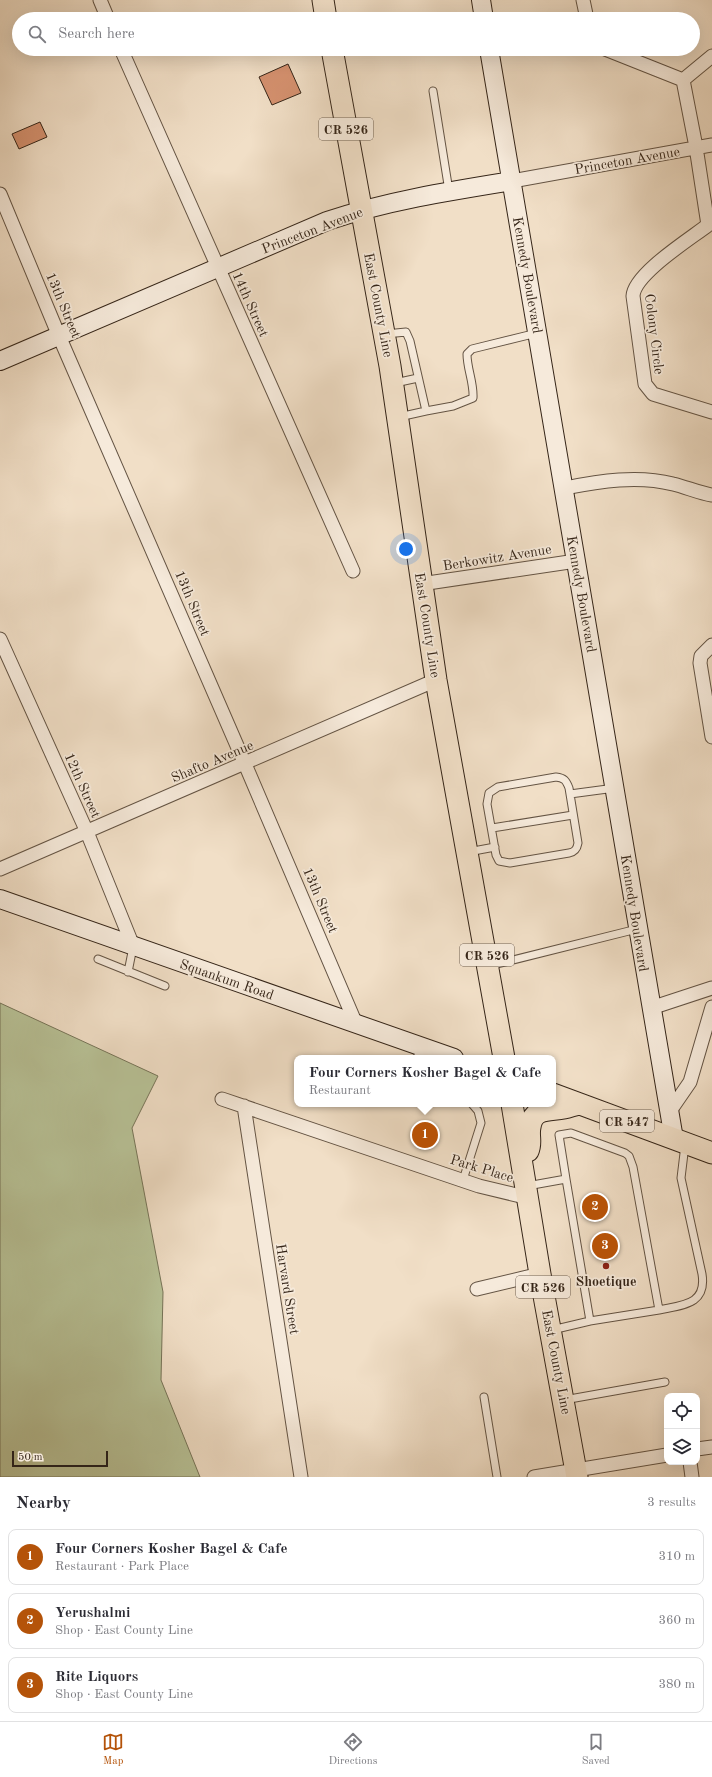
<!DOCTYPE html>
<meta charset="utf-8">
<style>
body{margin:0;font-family:"Old Standard TT",serif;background:#f7f7f7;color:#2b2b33}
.controls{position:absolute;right:12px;bottom:12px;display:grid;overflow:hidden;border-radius:8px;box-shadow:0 4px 16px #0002}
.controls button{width:36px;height:36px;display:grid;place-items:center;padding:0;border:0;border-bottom:1px solid #e1e1e2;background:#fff;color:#2b2b33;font:20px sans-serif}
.scale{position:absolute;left:12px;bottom:10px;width:96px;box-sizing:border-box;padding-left:4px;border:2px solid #352518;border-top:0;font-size:11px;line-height:14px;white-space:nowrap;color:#352518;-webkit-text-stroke:3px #f6eadb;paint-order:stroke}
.you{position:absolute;left:406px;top:549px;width:14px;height:14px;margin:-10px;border:3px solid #fff;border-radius:50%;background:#1a73e8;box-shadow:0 0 0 6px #1a73e833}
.badge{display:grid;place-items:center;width:26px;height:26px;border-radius:50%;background:#b45309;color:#fff;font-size:13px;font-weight:700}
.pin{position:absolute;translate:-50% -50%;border:2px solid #fff;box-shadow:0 1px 4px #0006}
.popup{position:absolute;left:294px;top:1055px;width:262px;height:52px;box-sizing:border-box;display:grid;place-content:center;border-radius:8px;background:#fff;filter:drop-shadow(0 1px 3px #0005);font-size:13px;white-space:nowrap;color:#7c7c81}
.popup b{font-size:15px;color:#2b2b33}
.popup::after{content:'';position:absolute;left:50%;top:100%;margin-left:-8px;border:8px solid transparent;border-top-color:#fff}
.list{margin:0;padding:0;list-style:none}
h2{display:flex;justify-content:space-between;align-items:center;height:52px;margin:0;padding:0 16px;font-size:17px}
h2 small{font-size:13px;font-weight:400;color:#7c7c81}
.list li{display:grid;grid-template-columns:26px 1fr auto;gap:12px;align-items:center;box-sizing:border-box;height:56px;margin:0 8px 8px;padding:0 8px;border:1px solid #e1e1e2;border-radius:8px}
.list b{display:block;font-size:15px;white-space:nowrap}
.list p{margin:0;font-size:13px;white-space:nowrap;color:#7c7c81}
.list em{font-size:13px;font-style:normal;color:#7c7c81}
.icon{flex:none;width:22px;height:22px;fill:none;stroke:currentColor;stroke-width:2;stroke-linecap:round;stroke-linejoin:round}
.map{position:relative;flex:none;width:712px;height:1477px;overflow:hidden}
.search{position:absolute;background:#fff;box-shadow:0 4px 16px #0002;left:12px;right:12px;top:12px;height:44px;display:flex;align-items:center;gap:10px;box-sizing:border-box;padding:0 14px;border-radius:22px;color:#7c7c81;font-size:15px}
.sheet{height:244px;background:#fff}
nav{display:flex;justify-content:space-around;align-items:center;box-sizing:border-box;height:56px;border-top:1px solid #e1e1e2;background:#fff;font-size:11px;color:#7c7c81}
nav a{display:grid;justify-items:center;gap:2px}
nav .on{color:#b45309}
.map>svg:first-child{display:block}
</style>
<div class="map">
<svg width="712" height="1477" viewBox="0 0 712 1477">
<rect width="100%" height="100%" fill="#f1dfc7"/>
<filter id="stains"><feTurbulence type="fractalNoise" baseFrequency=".005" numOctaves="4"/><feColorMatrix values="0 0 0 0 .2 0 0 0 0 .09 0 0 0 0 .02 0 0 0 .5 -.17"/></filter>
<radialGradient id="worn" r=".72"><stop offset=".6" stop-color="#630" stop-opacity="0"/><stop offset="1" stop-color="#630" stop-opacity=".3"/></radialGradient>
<path fill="#b8c297" stroke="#767458" d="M 0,1003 L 158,1076 L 132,1128 L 163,1292 L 161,1380 L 200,1477 L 0,1477 Z"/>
<path fill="#d5916f" stroke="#352518" d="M 288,64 L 301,93 L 272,105 L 259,77 Z
M 40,122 L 47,137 L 19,149 L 12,134 Z"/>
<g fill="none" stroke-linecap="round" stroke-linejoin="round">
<defs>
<path id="lane" d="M 433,91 L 449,191
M 386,334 L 406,332 L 410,341 L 426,411 L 453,406 L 473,398 C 474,383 467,369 467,354 L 472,349 L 537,333
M 395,383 L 418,378
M 399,417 L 426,411
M 556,777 C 564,778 566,780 569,788 L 578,843 C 577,849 575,852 569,853 L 510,863 L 499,861 L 496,855 L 487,804 L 489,793 L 498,787 Z
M 570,794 L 615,788
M 492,828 L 573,815
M 468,852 L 495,847
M 98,959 L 165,986
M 489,966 L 637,929
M 128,972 L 133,947
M 417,1058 L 421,1047
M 566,1179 L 559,1135 L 571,1133 L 625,1153 L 629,1156 L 633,1167 L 659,1310 L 590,1321
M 463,1180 L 481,1123 L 478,1111 L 472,1104
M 527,1186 L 566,1179 L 590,1321 L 552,1330
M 659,1310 C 682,1305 707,1305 702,1274 L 681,1178 L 685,1145
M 484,1397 L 497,1477
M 564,1400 L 665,1382"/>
<path id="street" d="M 100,0 L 108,19
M 583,0 L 587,19
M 121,49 L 353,571
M 605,49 L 683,80 L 712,56
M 683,80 L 696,147 L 708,225
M 512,181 L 712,145
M 0,194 L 59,336 L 245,764 L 356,1024
M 708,225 C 690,239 634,274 633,296 L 645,384 L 653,394 L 712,412
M 565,488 C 600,481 638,475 673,484 C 686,487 699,493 712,495
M 421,584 L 576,561
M 0,639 L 87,832 L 133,946
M 712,645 L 701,656 L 700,663 L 712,737
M 0,869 L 436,680
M 651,1008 L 712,988
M 222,1099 L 479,1186 L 529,1198
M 244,1106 L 301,1477
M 670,1111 L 690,1082 L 712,1007
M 477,1289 L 540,1274
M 697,1449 L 712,1447
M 690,1462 L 692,1477
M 534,1477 L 667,1455"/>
<path id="secondary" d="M 481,0 L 484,19
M 489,49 L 674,1139
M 0,361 L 327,221 C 387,201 450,191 512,181
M 0,899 L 454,1058"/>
<path id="primary" d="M 323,0 L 326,19
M 332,49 L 390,366 L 436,680 L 504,1058
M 553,1094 L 712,1153
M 512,1104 L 540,1274 L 577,1477
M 528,1151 C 532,1143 528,1136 530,1127 C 533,1107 549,1111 564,1108 C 569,1107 574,1105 579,1104"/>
</defs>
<use href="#lane" stroke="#645444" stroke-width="9"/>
<use href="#street" stroke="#645444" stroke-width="15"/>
<use href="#secondary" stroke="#352518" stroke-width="20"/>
<use href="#primary" stroke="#352518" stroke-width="23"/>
<use href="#lane" stroke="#f6eadb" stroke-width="7"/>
<use href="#street" stroke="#f6eadb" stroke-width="13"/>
<use href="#secondary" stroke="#f6eadb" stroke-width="18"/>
<use href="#primary" stroke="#f1dfc7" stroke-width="21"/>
</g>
<circle fill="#8f2418" stroke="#f6eadb" stroke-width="1.5" cx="606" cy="1266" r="4"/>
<g text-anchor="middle" stroke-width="3.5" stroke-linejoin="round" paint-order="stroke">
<g fill="#f6eadb" stroke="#6f6052" stroke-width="1">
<rect x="319" y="118" width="54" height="22" rx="3"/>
<rect x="460" y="944" width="54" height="22" rx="3"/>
<rect x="600" y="1110" width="54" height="22" rx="3"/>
<rect x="516" y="1276" width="54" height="22" rx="3"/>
</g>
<g font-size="13" font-weight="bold" fill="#352518">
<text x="346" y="134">CR 526</text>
<text x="487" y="960">CR 526</text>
<text x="627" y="1126">CR 547</text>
<text x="543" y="1292">CR 526</text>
</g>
<g font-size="14" fill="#352518" stroke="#f6eadb">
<text transform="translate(627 160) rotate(-10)" y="5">Princeton Avenue</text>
<text transform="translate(312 230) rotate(-21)" y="5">Princeton Avenue</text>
<text transform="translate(528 275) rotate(80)" y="5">Kennedy Boulevard</text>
<text transform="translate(251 304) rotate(66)" y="5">14th Street</text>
<text transform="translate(64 305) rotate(67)" y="5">13th Street</text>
<text transform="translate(379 305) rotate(79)" y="5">East County Line</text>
<text transform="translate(655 334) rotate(83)" y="5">Colony Circle</text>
<text transform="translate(497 557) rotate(-9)" y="5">Berkowitz Avenue</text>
<text transform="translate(582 594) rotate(80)" y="5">Kennedy Boulevard</text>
<text transform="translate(193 603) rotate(67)" y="5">13th Street</text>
<text transform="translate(428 625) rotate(81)" y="5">East County Line</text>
<text transform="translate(212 761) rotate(-23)" y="5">Shafto Avenue</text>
<text transform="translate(83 785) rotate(66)" y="5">12th Street</text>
<text transform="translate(321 900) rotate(67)" y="5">13th Street</text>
<text transform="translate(635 913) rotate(81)" y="5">Kennedy Boulevard</text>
<text transform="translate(227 979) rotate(19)" y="5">Squankum Road</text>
<text transform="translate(482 1168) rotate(17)" y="5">Park Place</text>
<text transform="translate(288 1289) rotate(81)" y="5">Harvard Street</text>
<text transform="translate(557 1362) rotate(79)" y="5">East County Line</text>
</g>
<g font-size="14" font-weight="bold" fill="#352518" stroke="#f6eadb">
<text x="606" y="1286">Shoetique</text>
</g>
</g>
<rect width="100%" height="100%" filter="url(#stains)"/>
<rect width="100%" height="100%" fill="url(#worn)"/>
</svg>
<div class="controls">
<button><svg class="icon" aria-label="locate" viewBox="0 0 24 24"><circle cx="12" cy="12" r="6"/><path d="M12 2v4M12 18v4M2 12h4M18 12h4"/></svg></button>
<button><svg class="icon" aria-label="layers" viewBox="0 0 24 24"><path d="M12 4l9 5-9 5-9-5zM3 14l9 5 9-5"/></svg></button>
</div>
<div class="scale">50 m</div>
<div class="you"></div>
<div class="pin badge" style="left:425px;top:1135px">1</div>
<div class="popup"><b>Four Corners Kosher Bagel &amp; Cafe</b>Restaurant</div>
<div class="pin badge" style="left:595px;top:1207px">2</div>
<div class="pin badge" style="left:605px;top:1246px">3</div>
<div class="search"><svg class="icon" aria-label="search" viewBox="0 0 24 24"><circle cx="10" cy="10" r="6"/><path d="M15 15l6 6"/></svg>Search here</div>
</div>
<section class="sheet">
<h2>Nearby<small>3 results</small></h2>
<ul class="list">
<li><span class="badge">1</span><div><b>Four Corners Kosher Bagel &amp; Cafe</b><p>Restaurant · Park Place</p></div><em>310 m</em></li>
<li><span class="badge">2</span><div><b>Yerushalmi</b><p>Shop · East County Line</p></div><em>360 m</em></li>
<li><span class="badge">3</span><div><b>Rite Liquors</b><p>Shop · East County Line</p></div><em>380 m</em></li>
</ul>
</section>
<nav>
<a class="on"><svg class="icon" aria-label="map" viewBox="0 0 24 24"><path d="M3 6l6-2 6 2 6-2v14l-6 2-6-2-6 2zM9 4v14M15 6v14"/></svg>Map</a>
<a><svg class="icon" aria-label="directions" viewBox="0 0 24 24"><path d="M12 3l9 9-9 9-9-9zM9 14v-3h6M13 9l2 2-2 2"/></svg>Directions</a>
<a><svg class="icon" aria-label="saved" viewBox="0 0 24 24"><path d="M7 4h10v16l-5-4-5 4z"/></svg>Saved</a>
</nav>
